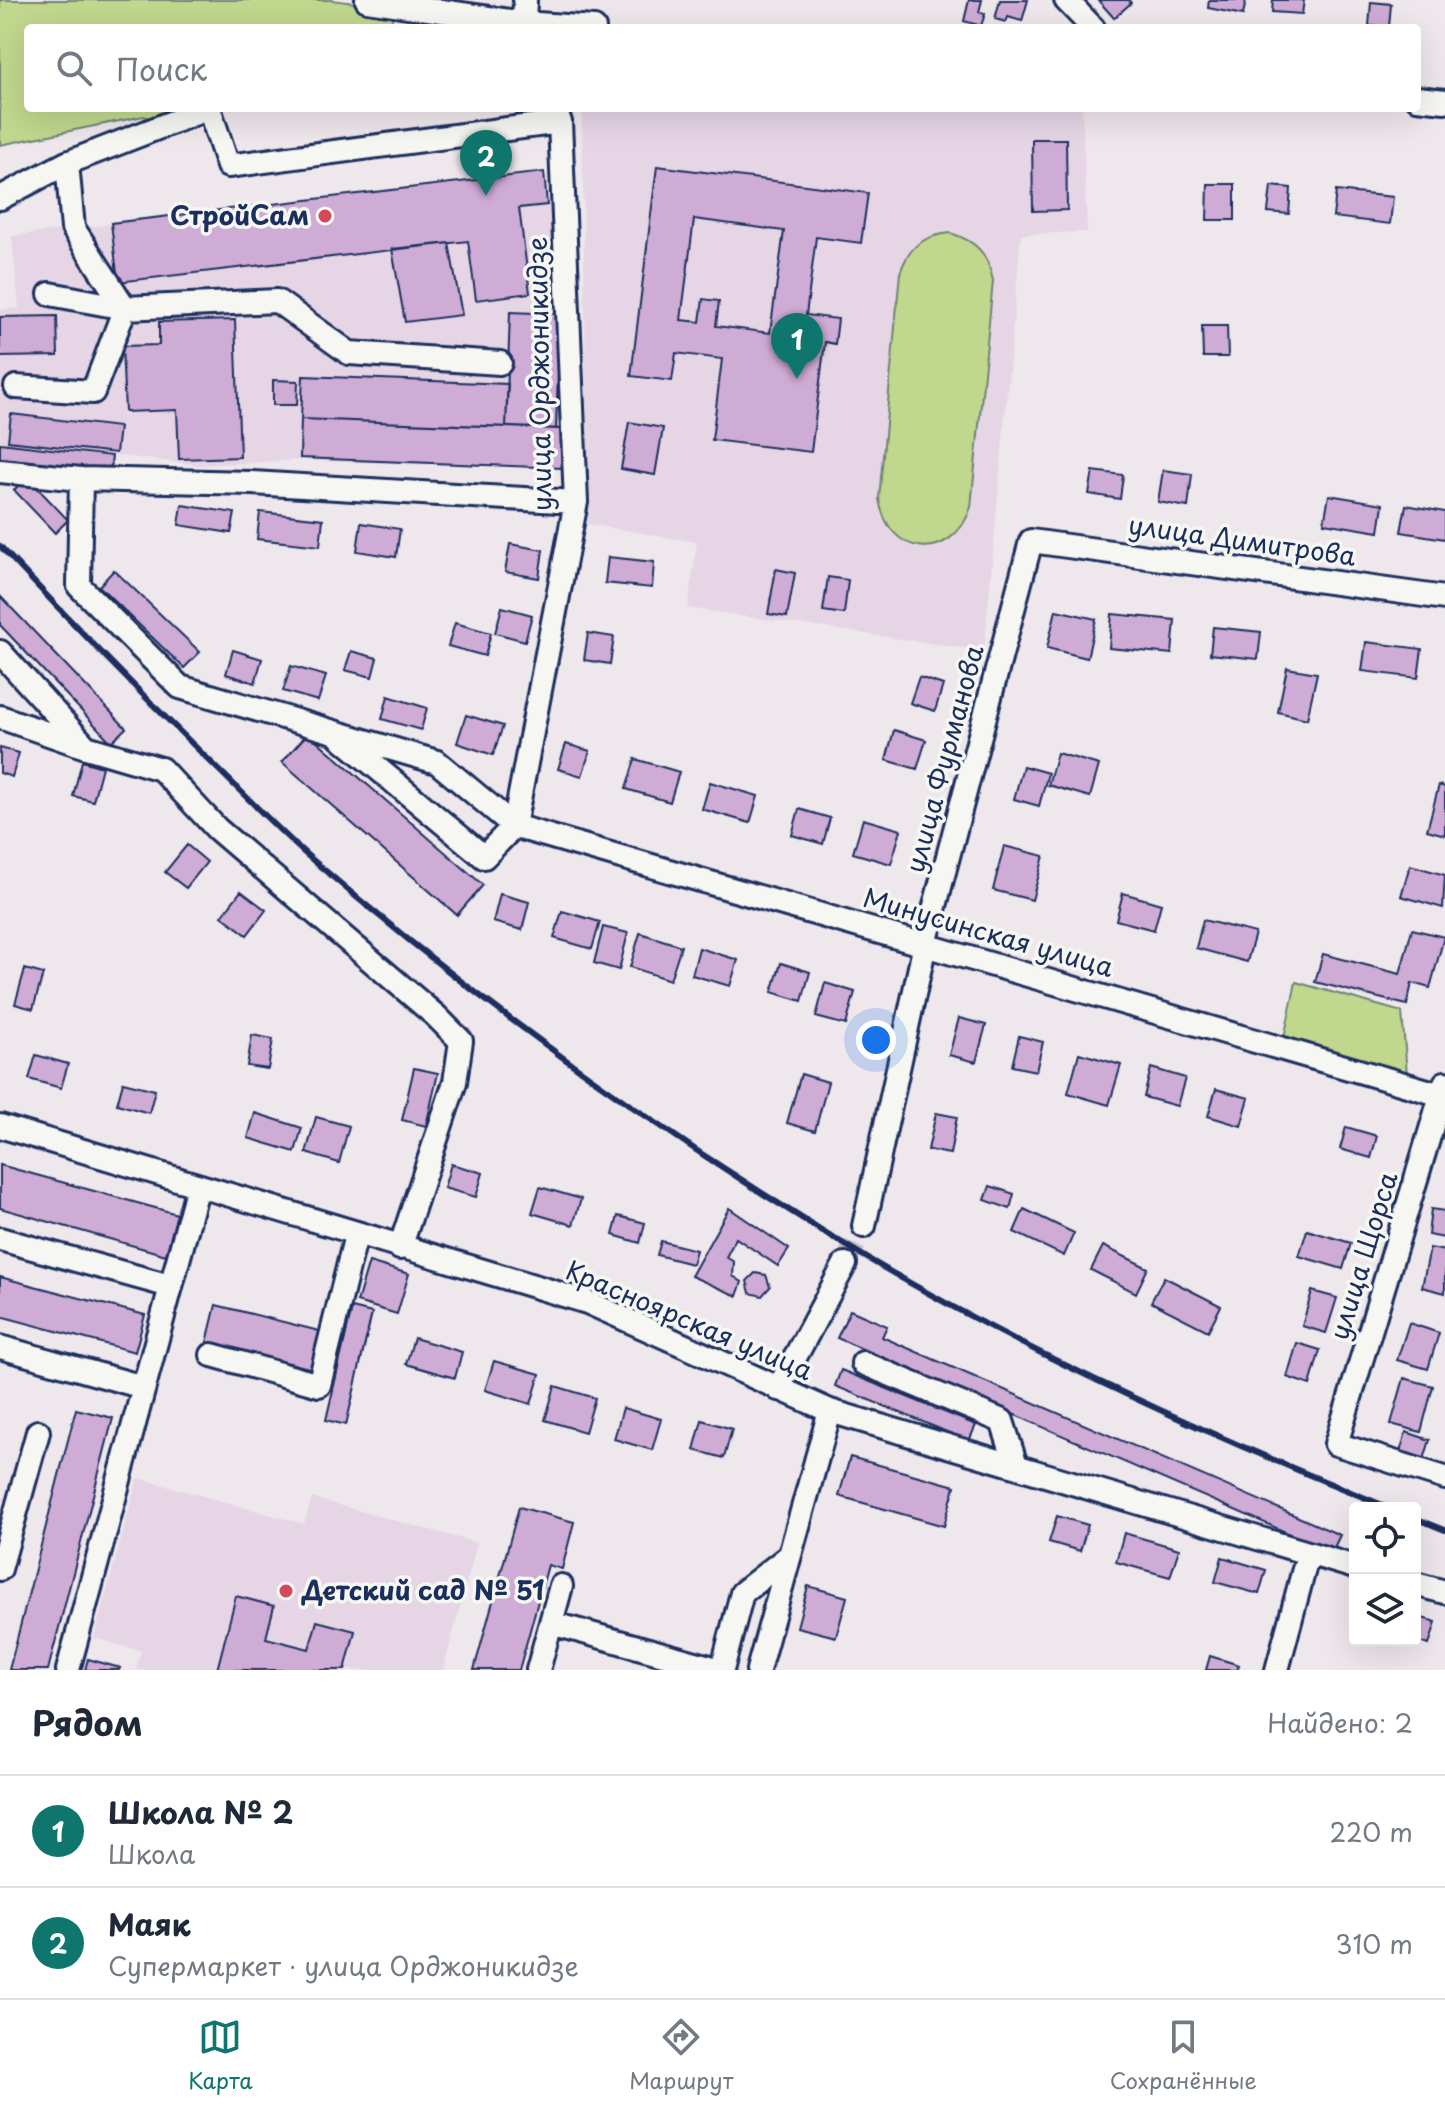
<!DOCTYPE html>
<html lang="ru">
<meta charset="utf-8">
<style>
body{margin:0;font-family:"Playpen Sans",sans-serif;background:#f2f2f3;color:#1f2937}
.controls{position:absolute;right:24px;bottom:24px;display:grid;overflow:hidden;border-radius:8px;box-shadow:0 8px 32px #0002}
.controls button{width:72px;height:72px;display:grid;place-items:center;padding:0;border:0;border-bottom:2px solid #e0e1e3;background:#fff;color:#1f2937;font:40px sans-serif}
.you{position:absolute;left:876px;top:1040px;width:28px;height:28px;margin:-20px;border:6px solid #fff;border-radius:50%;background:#1a73e8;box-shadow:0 0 0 12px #1a73e833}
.badge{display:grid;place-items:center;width:52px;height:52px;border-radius:50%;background:#0f766e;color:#fff;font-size:26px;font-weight:700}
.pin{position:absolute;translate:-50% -66px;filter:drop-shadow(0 2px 4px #0008)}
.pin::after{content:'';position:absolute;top:42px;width:28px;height:24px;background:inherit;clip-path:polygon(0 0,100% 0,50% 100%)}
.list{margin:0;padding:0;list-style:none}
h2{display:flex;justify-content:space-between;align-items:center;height:104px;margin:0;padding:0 32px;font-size:34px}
h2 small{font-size:26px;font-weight:400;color:#747a83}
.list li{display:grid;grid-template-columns:52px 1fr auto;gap:24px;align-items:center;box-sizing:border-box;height:112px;padding:0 32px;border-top:2px solid #e0e1e3}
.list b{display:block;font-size:30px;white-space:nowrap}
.list p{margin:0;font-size:26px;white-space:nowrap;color:#747a83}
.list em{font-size:26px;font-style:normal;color:#747a83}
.icon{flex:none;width:44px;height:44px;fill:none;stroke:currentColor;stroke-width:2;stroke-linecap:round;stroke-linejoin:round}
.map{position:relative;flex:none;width:1445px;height:1670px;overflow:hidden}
.search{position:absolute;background:#fff;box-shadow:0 8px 32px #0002;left:24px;right:24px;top:24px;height:88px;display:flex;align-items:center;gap:20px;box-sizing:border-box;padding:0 28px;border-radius:8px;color:#747a83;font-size:30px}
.sheet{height:328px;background:#fff}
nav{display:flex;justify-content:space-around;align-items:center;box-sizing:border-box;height:112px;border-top:2px solid #e0e1e3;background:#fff;font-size:22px;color:#747a83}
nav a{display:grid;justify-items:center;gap:4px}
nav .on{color:#0f766e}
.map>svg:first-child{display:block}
</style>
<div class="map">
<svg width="1445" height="1670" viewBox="0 0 1445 1670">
<rect width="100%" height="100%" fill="#eee7ec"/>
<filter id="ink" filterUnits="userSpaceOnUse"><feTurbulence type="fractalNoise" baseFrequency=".0125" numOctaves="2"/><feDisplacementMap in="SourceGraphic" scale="16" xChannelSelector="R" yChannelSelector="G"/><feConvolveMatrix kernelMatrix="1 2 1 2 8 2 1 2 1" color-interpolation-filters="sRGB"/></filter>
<g filter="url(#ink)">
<path fill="#e5d5e5" d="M 582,108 L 1082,108 L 1087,232 L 1021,234 L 984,651 L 688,608 L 697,542 L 588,524 Z
M 544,172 L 563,289 L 566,369 L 562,468 L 301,460 L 200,465 L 0,442 L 0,310 L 19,308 L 12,236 Z
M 138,1478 L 304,1524 L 312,1498 L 477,1543 L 443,1670 L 136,1670 L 141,1651 L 94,1638 Z"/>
<path fill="#c0d78d" stroke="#6e8376" stroke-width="2" d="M 0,0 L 332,0 L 393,8 L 391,28 L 28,28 L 28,108 L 189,108 L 163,123 L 144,116 L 0,145 Z
M 950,233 C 977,241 988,254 993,281 L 971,507 C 952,564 888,558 879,499 L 900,273 C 909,246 923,236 950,233 Z
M 1296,982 L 1402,1012 L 1407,1074 L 1284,1038 Z"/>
<path fill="#cfacd6" stroke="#1b2f5e" stroke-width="2" fill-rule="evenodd" d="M 969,0 L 982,0 L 979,12 L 985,14 L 981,26 L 964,21 Z
M 1000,0 L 1028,0 L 1022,21 L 1008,17 L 1006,22 L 995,19 Z
M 1098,0 L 1129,0 L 1131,3 L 1114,18 Z
M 1209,0 L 1246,0 L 1243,15 L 1208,8 Z
M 1273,0 L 1304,0 L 1302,14 L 1272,12 Z
M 1371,2 L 1391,4 L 1389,27 L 1369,26 Z
M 1032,139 L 1066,139 L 1067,210 L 1033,211 Z
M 657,166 L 868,193 L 861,243 L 816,237 L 806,315 L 838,319 L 835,344 L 825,342 L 811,452 L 712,440 L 722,359 L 676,353 L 672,381 L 631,376 ZM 694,219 L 784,231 L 770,333 L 716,326 L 719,301 L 703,299 L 700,322 L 681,320 Z
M 544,172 L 547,205 L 519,208 L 530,293 L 476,300 L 468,241 L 118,282 L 111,223 Z
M 1208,184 L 1235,184 L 1235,220 L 1207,220 Z
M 1271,186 L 1291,188 L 1289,214 L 1268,212 Z
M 1336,191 L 1393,197 L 1390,224 L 1333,217 Z
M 449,243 L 462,315 L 405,322 L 392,249 Z
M 510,312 L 560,314 L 556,429 L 506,427 Z
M 57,316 L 58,356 L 0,357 L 0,317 Z
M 235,320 L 240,457 L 179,459 L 177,410 L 125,412 L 122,346 L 159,345 L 159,322 Z
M 1202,326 L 1227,326 L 1228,357 L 1203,357 Z
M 303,376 L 508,384 L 506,427 L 301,419 Z
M 273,380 L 298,381 L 297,405 L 273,405 Z
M 11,414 L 119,427 L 116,453 L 8,441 Z
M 301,419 L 563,429 L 562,468 L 300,458 Z
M 629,422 L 663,428 L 655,475 L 621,469 Z
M 0,443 L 112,456 L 110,470 L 0,458 Z
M 1163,470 L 1192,474 L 1188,507 L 1158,502 Z
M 1093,471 L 1123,475 L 1120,499 L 1089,494 Z
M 27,477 L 68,520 L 55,533 L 14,490 Z
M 1329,495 L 1383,504 L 1379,532 L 1324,523 Z
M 182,505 L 235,513 L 231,533 L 179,525 Z
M 1406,505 L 1445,512 L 1445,539 L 1401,532 Z
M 260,512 L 323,519 L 320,546 L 257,539 Z
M 361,523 L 400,529 L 396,557 L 357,551 Z
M 510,544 L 543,550 L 539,578 L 505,572 Z
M 608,557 L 654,562 L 652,588 L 605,583 Z
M 776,569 L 795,573 L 787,617 L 768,614 Z
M 114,570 L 200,652 L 184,668 L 99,586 Z
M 828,577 L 848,580 L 844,614 L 823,611 Z
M 0,596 L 126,728 L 111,742 L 0,625 Z
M 502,607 L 532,615 L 525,641 L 495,633 Z
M 1056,610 L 1096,619 L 1087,658 L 1047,648 Z
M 1112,614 L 1175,620 L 1172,654 L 1109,648 Z
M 455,623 L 491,633 L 485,656 L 448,646 Z
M 1213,627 L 1261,632 L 1258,659 L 1210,654 Z
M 588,633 L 614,637 L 610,664 L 584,660 Z
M 1366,642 L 1422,649 L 1418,678 L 1362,671 Z
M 233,650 L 262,659 L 255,683 L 226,674 Z
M 351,651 L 377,658 L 372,677 L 345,670 Z
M 291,666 L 326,676 L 318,701 L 283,691 Z
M 1287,668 L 1317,673 L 1307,719 L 1278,712 Z
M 919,677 L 943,685 L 935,711 L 910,703 Z
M 388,696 L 427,708 L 421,730 L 382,719 Z
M 466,715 L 503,726 L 493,755 L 457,743 Z
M 894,730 L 926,740 L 917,769 L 886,760 Z
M 308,733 L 483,885 L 457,915 L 282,762 Z
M 566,744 L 590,751 L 582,776 L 558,769 Z
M 0,748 L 19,753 L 12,777 L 0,773 Z
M 1057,753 L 1099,765 L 1090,797 L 1048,785 Z
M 635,759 L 679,772 L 670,802 L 626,789 Z
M 82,761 L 102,767 L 93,801 L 73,796 Z
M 1023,766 L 1048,773 L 1039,806 L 1014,799 Z
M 710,782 L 758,796 L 750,823 L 702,809 Z
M 1439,785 L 1445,787 L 1445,835 L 1427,830 Z
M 799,809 L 830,818 L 823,844 L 792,835 Z
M 863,819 L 901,830 L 891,864 L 853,853 Z
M 187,845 L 207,862 L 186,888 L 165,872 Z
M 1004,846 L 1044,856 L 1032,900 L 993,890 Z
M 1410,865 L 1445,875 L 1443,908 L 1401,896 Z
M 241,891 L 266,910 L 247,935 L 222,916 Z
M 1123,893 L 1161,904 L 1154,930 L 1116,920 Z
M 500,894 L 529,902 L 522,930 L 493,922 Z
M 562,911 L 600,922 L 592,949 L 554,938 Z
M 1203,920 L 1255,933 L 1247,962 L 1196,948 Z
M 603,927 L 628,933 L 619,970 L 594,963 Z
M 1412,929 L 1444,937 L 1430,988 L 1412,983 L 1407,1005 L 1315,982 L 1323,954 L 1400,974 Z
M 640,933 L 681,946 L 670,980 L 630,967 Z
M 699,948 L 738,960 L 730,986 L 692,975 Z
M 781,963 L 810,972 L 802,1001 L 772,992 Z
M 25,969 L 43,974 L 33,1009 L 15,1004 Z
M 825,983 L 855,992 L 846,1025 L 816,1017 Z
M 959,1018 L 986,1025 L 976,1062 L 949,1055 Z
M 252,1035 L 273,1039 L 268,1069 L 247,1066 Z
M 1019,1036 L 1043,1042 L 1036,1071 L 1012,1066 Z
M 1079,1053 L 1121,1065 L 1109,1105 L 1068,1093 Z
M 36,1055 L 68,1064 L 61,1088 L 29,1079 Z
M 414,1068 L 438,1073 L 426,1126 L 402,1120 Z
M 1151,1068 L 1185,1078 L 1177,1106 L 1144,1097 Z
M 801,1074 L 828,1082 L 815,1131 L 787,1123 Z
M 123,1082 L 155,1090 L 149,1113 L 117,1104 Z
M 1216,1089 L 1249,1098 L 1241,1126 L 1208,1116 Z
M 255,1113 L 302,1128 L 295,1152 L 248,1138 Z
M 936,1113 L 957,1117 L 950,1154 L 928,1150 Z
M 316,1117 L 349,1126 L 339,1163 L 306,1153 Z
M 1346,1127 L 1377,1136 L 1371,1158 L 1340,1149 Z
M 451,1164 L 483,1173 L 476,1197 L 444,1188 Z
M 0,1165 L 177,1214 L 166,1255 L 0,1208 Z
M 990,1186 L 1014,1194 L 1010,1209 L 985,1200 Z
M 540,1187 L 581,1199 L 573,1225 L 532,1213 Z
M 729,1208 L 789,1249 L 778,1266 L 736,1238 L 726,1257 L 734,1262 L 733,1276 L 742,1282 L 737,1296 L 691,1276 Z
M 1024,1209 L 1074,1233 L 1064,1256 L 1014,1232 Z
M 1431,1209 L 1445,1211 L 1445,1238 L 1428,1235 Z
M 618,1216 L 645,1223 L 640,1243 L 613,1235 Z
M 1307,1230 L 1351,1243 L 1343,1269 L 1299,1256 Z
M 661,1241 L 696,1250 L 692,1264 L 657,1255 Z
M 1103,1246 L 1148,1268 L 1136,1293 L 1091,1270 Z
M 1430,1248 L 1445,1251 L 1445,1293 L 1422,1287 Z
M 369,1262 L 409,1274 L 397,1314 L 357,1302 Z
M 755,1273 L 766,1275 L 770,1287 L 762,1296 L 750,1293 L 747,1281 Z
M 0,1277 L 145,1315 L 135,1352 L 0,1316 Z
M 1164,1277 L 1221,1306 L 1208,1331 L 1151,1302 Z
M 1312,1291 L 1337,1298 L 1326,1333 L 1302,1326 Z
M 216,1305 L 323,1332 L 313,1369 L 207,1342 Z
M 352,1308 L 372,1313 L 346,1425 L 326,1420 Z
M 850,1310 L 887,1326 L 882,1337 L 1340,1535 L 1332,1552 L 837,1338 Z
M 1409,1323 L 1439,1333 L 1428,1369 L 1397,1360 Z
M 414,1338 L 462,1352 L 455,1378 L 406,1364 Z
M 1297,1343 L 1320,1350 L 1310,1385 L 1287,1377 Z
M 494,1361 L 540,1374 L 531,1404 L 485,1390 Z
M 841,1370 L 976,1425 L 969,1441 L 835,1386 Z
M 1404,1378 L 1433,1386 L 1421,1432 L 1391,1424 Z
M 555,1386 L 595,1398 L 585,1432 L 545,1420 Z
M 623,1408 L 661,1419 L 652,1450 L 614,1439 Z
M 76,1409 L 113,1418 L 48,1670 L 9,1670 Z
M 702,1420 L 732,1429 L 724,1458 L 694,1450 Z
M 1406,1432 L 1430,1440 L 1422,1466 L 1398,1459 Z
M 850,1457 L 955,1486 L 944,1526 L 839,1496 Z
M 519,1507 L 574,1522 L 562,1569 L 548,1565 L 519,1670 L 474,1670 Z
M 1057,1516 L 1088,1525 L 1080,1551 L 1049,1542 Z
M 1124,1533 L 1179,1549 L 1170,1577 L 1116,1562 Z
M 1222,1557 L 1266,1570 L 1259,1594 L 1215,1582 Z
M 808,1586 L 847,1597 L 836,1637 L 797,1627 Z
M 236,1596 L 274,1606 L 266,1638 L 309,1649 L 317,1621 L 355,1631 L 345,1670 L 217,1670 Z
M 1415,1616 L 1436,1622 L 1429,1645 L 1413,1640 Z
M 1210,1656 L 1239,1665 L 1237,1670 L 1206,1670 Z
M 88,1659 L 120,1668 L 119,1670 L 85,1670 Z"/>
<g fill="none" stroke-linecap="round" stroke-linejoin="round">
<path stroke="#c4c2d0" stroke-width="22" stroke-dasharray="22 11" stroke-linecap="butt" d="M 845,1264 L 864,1226"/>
<defs>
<path id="minor" d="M 367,0 L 523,23 L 594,28
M 1066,0 L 1093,28
M 524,28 L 525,0
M 1417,98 L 1445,101
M 209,108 L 228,166 L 560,122
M 0,198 L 67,163 L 209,108
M 50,294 L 125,308 L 277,301 L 349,353 L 500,363
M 16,387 L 93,392 L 125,308 L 73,228 L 67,163
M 0,471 L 81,479 L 79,586 L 180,687 L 437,762 L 514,826 L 1445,1096
M 81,479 L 252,483 L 576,502
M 0,652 L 86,747 L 0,717
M 340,737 L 484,857 L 514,826
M 86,747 L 161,769 L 217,829 L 436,1016 L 461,1041 L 455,1082 L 400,1248
M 514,826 L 576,502 L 560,122 L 554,108
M 1445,1083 L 1336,1444 L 1445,1478
M 0,1126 L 587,1302 L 830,1411 L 1355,1567
M 864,1226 L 925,944 L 1031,541 L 1445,598
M 0,1239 L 170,1286
M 0,1347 L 143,1387
M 212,1355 L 319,1385 L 356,1235
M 863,1363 L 1002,1421 L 1016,1465
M 778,1389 L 845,1264
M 0,1569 L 38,1432
M 1415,1584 L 1445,1592
M 551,1623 L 721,1670
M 68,1670 L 198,1186
M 538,1670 L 561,1586
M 722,1670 L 742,1593 L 789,1556
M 758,1670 L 830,1411
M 1277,1670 L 1308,1554"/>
</defs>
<use href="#minor" stroke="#1b2f5e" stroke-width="28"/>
<use href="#minor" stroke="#f6f6f2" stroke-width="22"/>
<path stroke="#1b2f5e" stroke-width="6" d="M 0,546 C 70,621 142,695 216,767 C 246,796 276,828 308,856 C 483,1007 674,1143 872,1261 C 1036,1358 1213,1437 1390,1508
M 1415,1518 L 1445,1530"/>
</g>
</g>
<g fill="#d1495b" stroke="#f6f6f2" stroke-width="3">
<circle cx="325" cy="216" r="8"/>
<circle cx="286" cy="1591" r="8"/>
</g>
<g text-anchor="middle" stroke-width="7" stroke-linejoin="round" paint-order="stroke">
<g font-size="26" font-weight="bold" fill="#1b2f5e" stroke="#f6f6f2" text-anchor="end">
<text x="309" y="225">СтройСам</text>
<text x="302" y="1600" text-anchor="start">Детский сад № 51</text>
</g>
<g font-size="26" fill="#1b2f5e" stroke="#f6f6f2">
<text transform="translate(540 374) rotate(-91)" y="9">улица Орджоникидзе</text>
<text transform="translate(1242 541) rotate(8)" y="9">улица Димитрова</text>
<text transform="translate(945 759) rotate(-75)" y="9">улица Фурманова</text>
<text transform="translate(988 933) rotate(16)" y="9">Минусинская улица</text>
<text transform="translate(1364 1256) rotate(-73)" y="9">улица Щорса</text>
<text transform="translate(689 1321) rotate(23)" y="9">Красноярская улица</text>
</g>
</g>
</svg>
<div class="controls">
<button><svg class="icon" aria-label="locate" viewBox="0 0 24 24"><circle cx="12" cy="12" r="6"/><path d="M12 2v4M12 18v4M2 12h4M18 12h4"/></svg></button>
<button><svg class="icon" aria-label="layers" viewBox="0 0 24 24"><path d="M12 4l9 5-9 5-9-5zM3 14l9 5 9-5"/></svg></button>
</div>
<div class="you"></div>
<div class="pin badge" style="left:797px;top:379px">1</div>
<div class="pin badge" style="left:486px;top:196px">2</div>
<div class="search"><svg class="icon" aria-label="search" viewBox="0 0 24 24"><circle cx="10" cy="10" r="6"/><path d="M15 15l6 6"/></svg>Поиск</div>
</div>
<section class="sheet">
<h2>Рядом<small>Найдено: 2</small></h2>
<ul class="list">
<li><span class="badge">1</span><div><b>Школа № 2</b><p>Школа</p></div><em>220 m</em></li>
<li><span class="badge">2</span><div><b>Маяк</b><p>Супермаркет · улица Орджоникидзе</p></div><em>310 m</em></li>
</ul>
</section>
<nav>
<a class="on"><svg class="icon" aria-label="map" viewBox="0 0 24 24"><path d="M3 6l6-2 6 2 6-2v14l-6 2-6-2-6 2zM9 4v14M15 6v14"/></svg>Карта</a>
<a><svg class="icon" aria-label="directions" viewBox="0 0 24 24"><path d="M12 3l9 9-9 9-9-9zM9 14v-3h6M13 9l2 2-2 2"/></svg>Маршрут</a>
<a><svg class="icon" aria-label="saved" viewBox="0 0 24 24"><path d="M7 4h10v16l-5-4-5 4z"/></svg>Сохранённые</a>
</nav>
